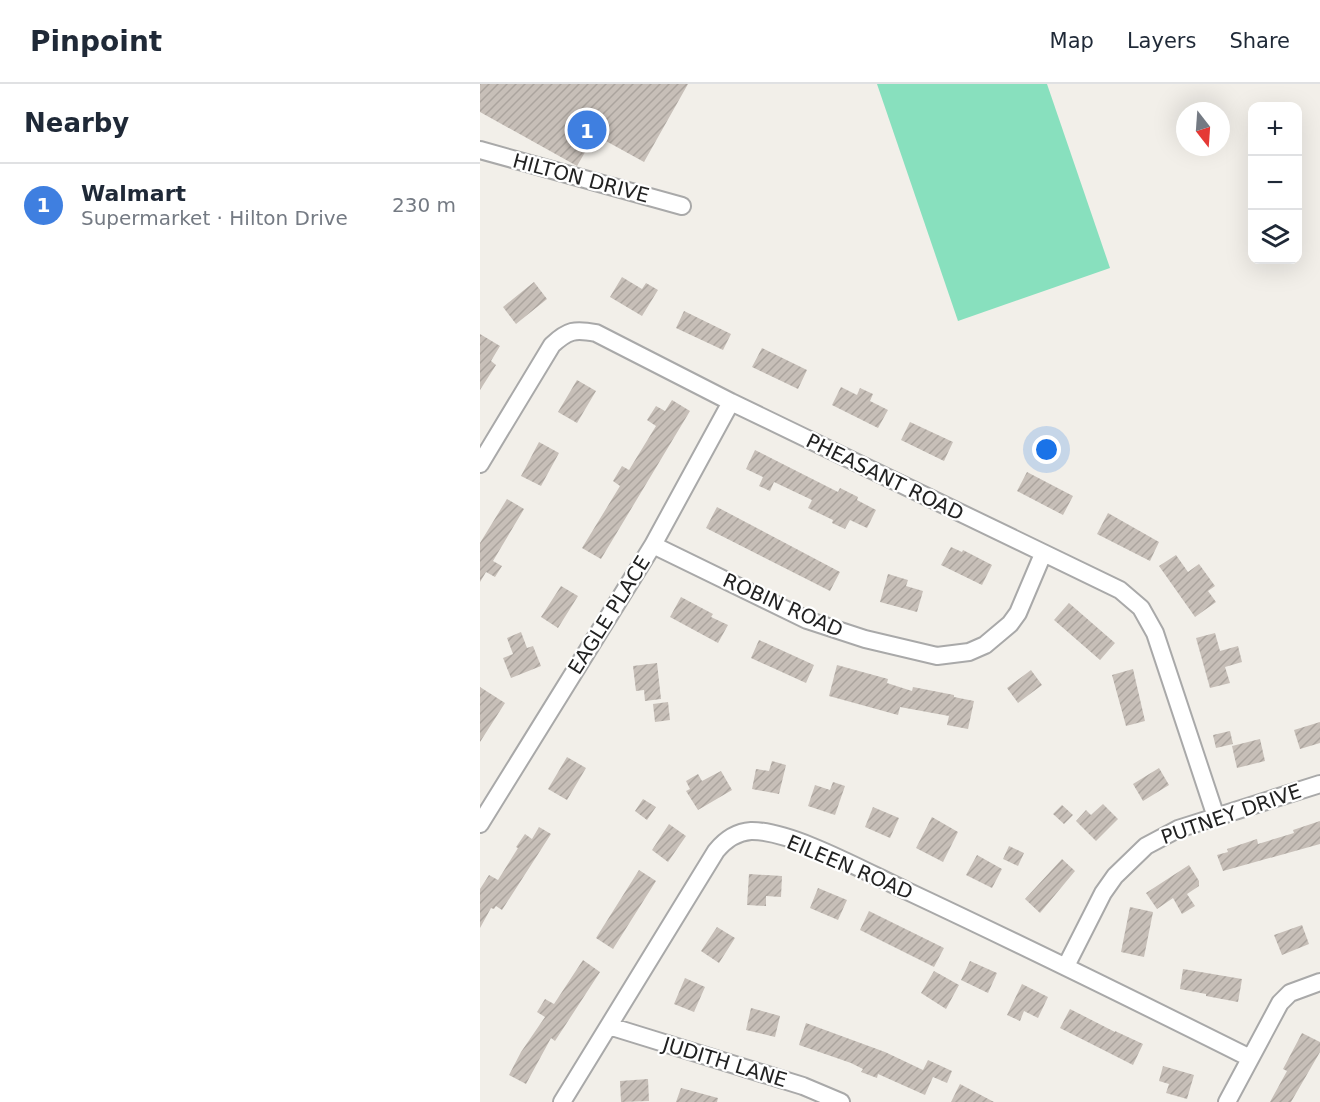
<!DOCTYPE html>
<meta charset="utf-8">
<style>
body{margin:0;font-family:"DejaVu Sans",sans-serif;background:#f6f6f7;color:#1f2937}
.controls{position:absolute;right:18px;top:18px;display:grid;overflow:hidden;border-radius:12px;box-shadow:0 6px 24px #0002}
.controls button{width:54px;height:54px;display:grid;place-items:center;padding:0;border:0;border-bottom:2px solid #e0e1e3;background:#fff;color:#1f2937;font:30px sans-serif}
.compass{position:absolute;left:696px;top:18px;width:54px;height:54px;border-radius:50%;background:#fff;box-shadow:0 6px 24px #0002;rotate:163deg}
.you{position:absolute;left:567px;top:366px;width:21px;height:21px;margin:-15px;border:4px solid #fff;border-radius:50%;background:#1a73e8;box-shadow:0 0 0 9px #1a73e833}
.badge{display:grid;place-items:center;width:39px;height:39px;border-radius:50%;background:#d93025;color:#fff;font-size:20px;font-weight:700}
.pin{position:absolute;translate:-50% -50%;border:3px solid #fff;box-shadow:0 2px 6px #0006}
.list{margin:0;padding:0;list-style:none}
h2{display:flex;justify-content:space-between;align-items:center;height:78px;margin:0;padding:0 24px;font-size:26px}
h2 small{font-size:20px;font-weight:400;color:#747a83}
.list li{display:grid;grid-template-columns:39px 1fr auto;gap:18px;align-items:center;box-sizing:border-box;height:84px;padding:0 24px;border-top:2px solid #e0e1e3}
.list b{display:block;font-size:22px;white-space:nowrap}
.list p{margin:0;font-size:20px;white-space:nowrap;color:#747a83}
.list em{font-size:20px;font-style:normal;color:#747a83}
.icon{flex:none;width:33px;height:33px;fill:none;stroke:currentColor;stroke-width:2;stroke-linecap:round;stroke-linejoin:round}
.map{position:relative;flex:none;width:840px;height:1018px;overflow:hidden}
header{display:flex;align-items:center;gap:36px;box-sizing:border-box;height:84px;padding:0 30px;background:#fff;border-bottom:2px solid #e0e1e3}
header strong{font-size:28px}
nav{display:flex;gap:33px;margin-inline-start:auto;font-size:21px}
main{display:flex}
aside{flex:1;background:#fff}
.map>svg:first-child{display:block}
</style>
<header>
<strong>Pinpoint</strong>
<nav><a>Map</a><a>Layers</a><a>Share</a></nav>
</header>
<main>
<aside>
<h2>Nearby<small></small></h2>
<ul class="list">
<li><span class="badge" style="background:#3f7fe0">1</span><div><b>Walmart</b><p>Supermarket · Hilton Drive</p></div><em>230 m</em></li>
</ul>
</aside>
<div class="map">
<svg width="840" height="1018" viewBox="0 0 840 1018">
<defs>
<pattern id="building-hatch" width="6" height="6" patternUnits="userSpaceOnUse" patternTransform="scale(1.5)"><rect width="6" height="6" fill="#c7bfb8"/><path d="M-1 1l2-2M0 6l6-6M5 7l2-2" fill="none" stroke="#aba49e"/></pattern>
</defs>
<rect width="100%" height="100%" fill="#f2efe9"/>
<path fill="#88e0be" d="M 397,0 L 567,0 L 630,184 L 478,237 Z"/>
<path fill="url(#building-hatch)" d="M 0,0 L 208,0 L 164,78 L 115,51 L 97,82 L 0,28 Z
M 142,193 L 162,205 L 166,199 L 178,206 L 162,232 L 130,213 Z
M 54,198 L 67,215 L 36,240 L 23,223 Z
M 204,227 L 251,250 L 243,266 L 196,244 Z
M 0,250 L 20,262 L 11,277 L 16,281 L 0,306 Z
M 282,264 L 327,286 L 318,305 L 272,283 Z
M 97,296 L 116,307 L 97,339 L 78,328 Z
M 361,303 L 377,311 L 380,304 L 393,310 L 390,317 L 408,326 L 398,344 L 352,321 Z
M 192,316 L 210,327 L 121,475 L 102,464 L 140,402 L 133,397 L 142,382 L 149,386 L 176,342 L 167,336 L 176,322 L 185,327 Z
M 430,338 L 473,358 L 464,377 L 421,356 Z
M 59,358 L 79,369 L 61,402 L 41,392 Z
M 275,366 L 358,408 L 360,404 L 378,413 L 377,416 L 396,426 L 387,444 L 370,436 L 365,445 L 352,439 L 353,436 L 328,424 L 332,416 L 294,398 L 290,407 L 279,402 L 283,393 L 266,385 Z
M 547,388 L 593,412 L 583,431 L 537,407 Z
M 27,415 L 44,425 L 13,477 L 22,482 L 15,493 L 6,488 L 0,498 L 0,459 Z
M 237,423 L 360,488 L 350,507 L 226,444 Z
M 628,429 L 679,458 L 670,477 L 617,450 Z
M 471,463 L 482,468 L 483,466 L 512,481 L 502,501 L 461,481 Z
M 696,471 L 708,488 L 719,480 L 735,502 L 728,507 L 736,518 L 715,533 L 679,482 Z
M 408,490 L 428,496 L 426,502 L 443,507 L 437,528 L 400,518 Z
M 81,502 L 98,512 L 78,544 L 61,533 Z
M 201,513 L 233,530 L 231,533 L 248,541 L 238,559 L 190,533 Z
M 589,519 L 635,559 L 620,576 L 574,536 Z
M 41,548 L 47,564 L 53,562 L 61,582 L 31,594 L 23,574 L 33,570 L 27,554 Z
M 735,549 L 740,567 L 758,562 L 762,578 L 745,583 L 750,599 L 730,604 L 716,554 Z
M 279,556 L 334,581 L 326,599 L 271,574 Z
M 177,579 L 181,615 L 165,617 L 164,606 L 156,607 L 153,582 Z
M 357,581 L 408,595 L 407,599 L 432,607 L 433,603 L 474,611 L 474,613 L 494,617 L 488,645 L 467,641 L 469,632 L 420,623 L 418,631 L 349,612 Z
M 653,585 L 665,637 L 646,642 L 632,591 Z
M 551,586 L 562,601 L 538,619 L 527,604 Z
M 0,603 L 25,619 L 0,658 Z
M 188,618 L 190,636 L 175,638 L 173,620 Z
M 840,638 L 840,659 L 820,665 L 814,646 Z
M 750,647 L 753,660 L 736,664 L 733,651 Z
M 780,655 L 785,677 L 757,684 L 752,662 Z
M 87,673 L 106,684 L 87,716 L 68,705 Z
M 292,677 L 306,681 L 299,710 L 272,705 L 276,685 L 289,687 Z
M 679,684 L 689,701 L 663,717 L 653,700 Z
M 241,687 L 252,706 L 218,726 L 206,707 L 210,705 L 206,697 L 218,690 L 222,697 Z
M 353,698 L 365,702 L 355,731 L 328,722 L 335,701 L 350,706 Z
M 163,715 L 176,723 L 167,736 L 155,727 Z
M 623,720 L 638,735 L 616,757 L 596,737 L 606,726 L 611,731 Z
M 582,721 L 593,731 L 584,740 L 573,730 Z
M 393,723 L 419,734 L 410,754 L 385,743 Z
M 452,733 L 478,748 L 463,778 L 436,764 Z
M 840,737 L 840,760 L 743,787 L 737,771 L 748,768 L 747,765 L 777,755 L 778,760 L 814,749 L 813,746 Z
M 189,740 L 206,752 L 188,778 L 172,766 Z
M 59,743 L 71,750 L 22,826 L 16,822 L 14,825 L 11,824 L 0,844 L 0,805 L 9,791 L 18,796 L 38,764 L 36,763 L 45,750 L 52,755 Z
M 529,762 L 544,769 L 538,782 L 523,775 Z
M 497,771 L 522,785 L 512,804 L 486,791 Z
M 582,775 L 595,787 L 560,829 L 545,815 Z
M 709,781 L 719,797 L 719,802 L 707,810 L 715,822 L 702,830 L 693,814 L 677,825 L 666,809 Z
M 159,786 L 176,797 L 133,865 L 116,854 Z
M 269,790 L 302,792 L 301,813 L 286,812 L 286,822 L 267,821 Z
M 338,804 L 367,816 L 358,836 L 330,824 Z
M 650,823 L 673,828 L 664,873 L 641,868 Z
M 389,827 L 464,864 L 454,883 L 380,846 Z
M 822,841 L 829,860 L 802,871 L 794,851 Z
M 237,843 L 255,854 L 239,879 L 221,867 Z
M 103,876 L 120,888 L 75,957 L 71,954 L 46,1000 L 29,991 L 41,968 L 65,933 L 57,928 L 65,915 L 74,920 Z
M 490,877 L 517,889 L 508,909 L 481,896 Z
M 703,885 L 762,895 L 758,918 L 726,912 L 726,910 L 700,905 Z
M 454,887 L 479,901 L 466,925 L 441,909 Z
M 205,894 L 225,903 L 214,928 L 194,920 Z
M 542,900 L 568,913 L 558,934 L 544,927 L 540,937 L 527,931 Z
M 271,924 L 300,932 L 295,953 L 266,946 Z
M 590,925 L 635,948 L 635,947 L 663,960 L 653,981 L 580,944 Z
M 326,939 L 405,968 L 443,986 L 448,976 L 472,987 L 467,999 L 453,993 L 445,1011 L 398,990 L 397,994 L 381,988 L 383,985 L 371,979 L 319,961 Z
M 822,949 L 840,958 L 840,968 L 811,1018 L 790,1018 L 807,987 L 803,985 Z
M 683,982 L 714,991 L 707,1015 L 686,1009 L 689,1000 L 679,997 Z
M 168,995 L 169,1017 L 141,1018 L 140,997 Z
M 480,1000 L 514,1018 L 471,1018 Z
M 201,1004 L 238,1014 L 237,1018 L 196,1018 Z"/>
<g fill="none" stroke-linecap="round" stroke-linejoin="round">
<defs>
<path id="minor" d="M 0,66 L 202,122
M 0,380 L 72,261 C 88,246 95,245 116,249 L 251,318 L 640,506 L 661,524 L 675,549 L 736,733
M 173,461 L 327,536 L 385,555 L 457,572 L 489,568 L 505,561 L 530,540 L 538,529 L 563,470
M 0,740 L 173,461 L 251,318
M 586,882 L 623,809 L 635,792 L 666,762 L 698,745 L 840,700
M 129,942 L 323,1002 L 361,1018
M 82,1018 L 236,767 C 245,756 256,748 271,747 C 311,746 388,789 427,807 C 542,861 656,917 770,974
M 747,1018 L 800,919 L 810,909 L 840,898"/>
</defs>
<use href="#minor" stroke="#a9a9a9" stroke-width="20"/>
<use href="#minor" stroke="#fff" stroke-width="16"/>
</g>
<g text-anchor="middle" stroke-width="4.5" stroke-linejoin="round" paint-order="stroke">
<g font-size="20" fill="#222" stroke="#fff">
<text transform="translate(101 94) rotate(15)" y="7">HILTON DRIVE</text>
<text transform="translate(405 393) rotate(26)" y="7">PHEASANT ROAD</text>
<text transform="translate(303 521) rotate(24)" y="7">ROBIN ROAD</text>
<text transform="translate(129 531) rotate(-58)" y="7">EAGLE PLACE</text>
<text transform="translate(751 730) rotate(-19)" y="7">PUTNEY DRIVE</text>
<text transform="translate(370 783) rotate(23)" y="7">EILEEN ROAD</text>
<text transform="translate(245 978) rotate(17)" y="7">JUDITH LANE</text>
</g>
</g>
</svg>
<div class="controls">
<button>+</button>
<button>−</button>
<button><svg class="icon" aria-label="layers" viewBox="0 0 24 24"><path d="M12 4l9 5-9 5-9-5zM3 14l9 5 9-5"/></svg></button>
</div>
<svg class="compass" viewBox="-18 -18 36 36"><path d="M0-13l5 13h-10z" fill="#e53935"/><path d="M0 13l5-13h-10z" fill="#747a83"/></svg>
<div class="you"></div>
<div class="pin badge" style="left:107px;top:46px;background:#3f7fe0">1</div>
</div>
</main>
